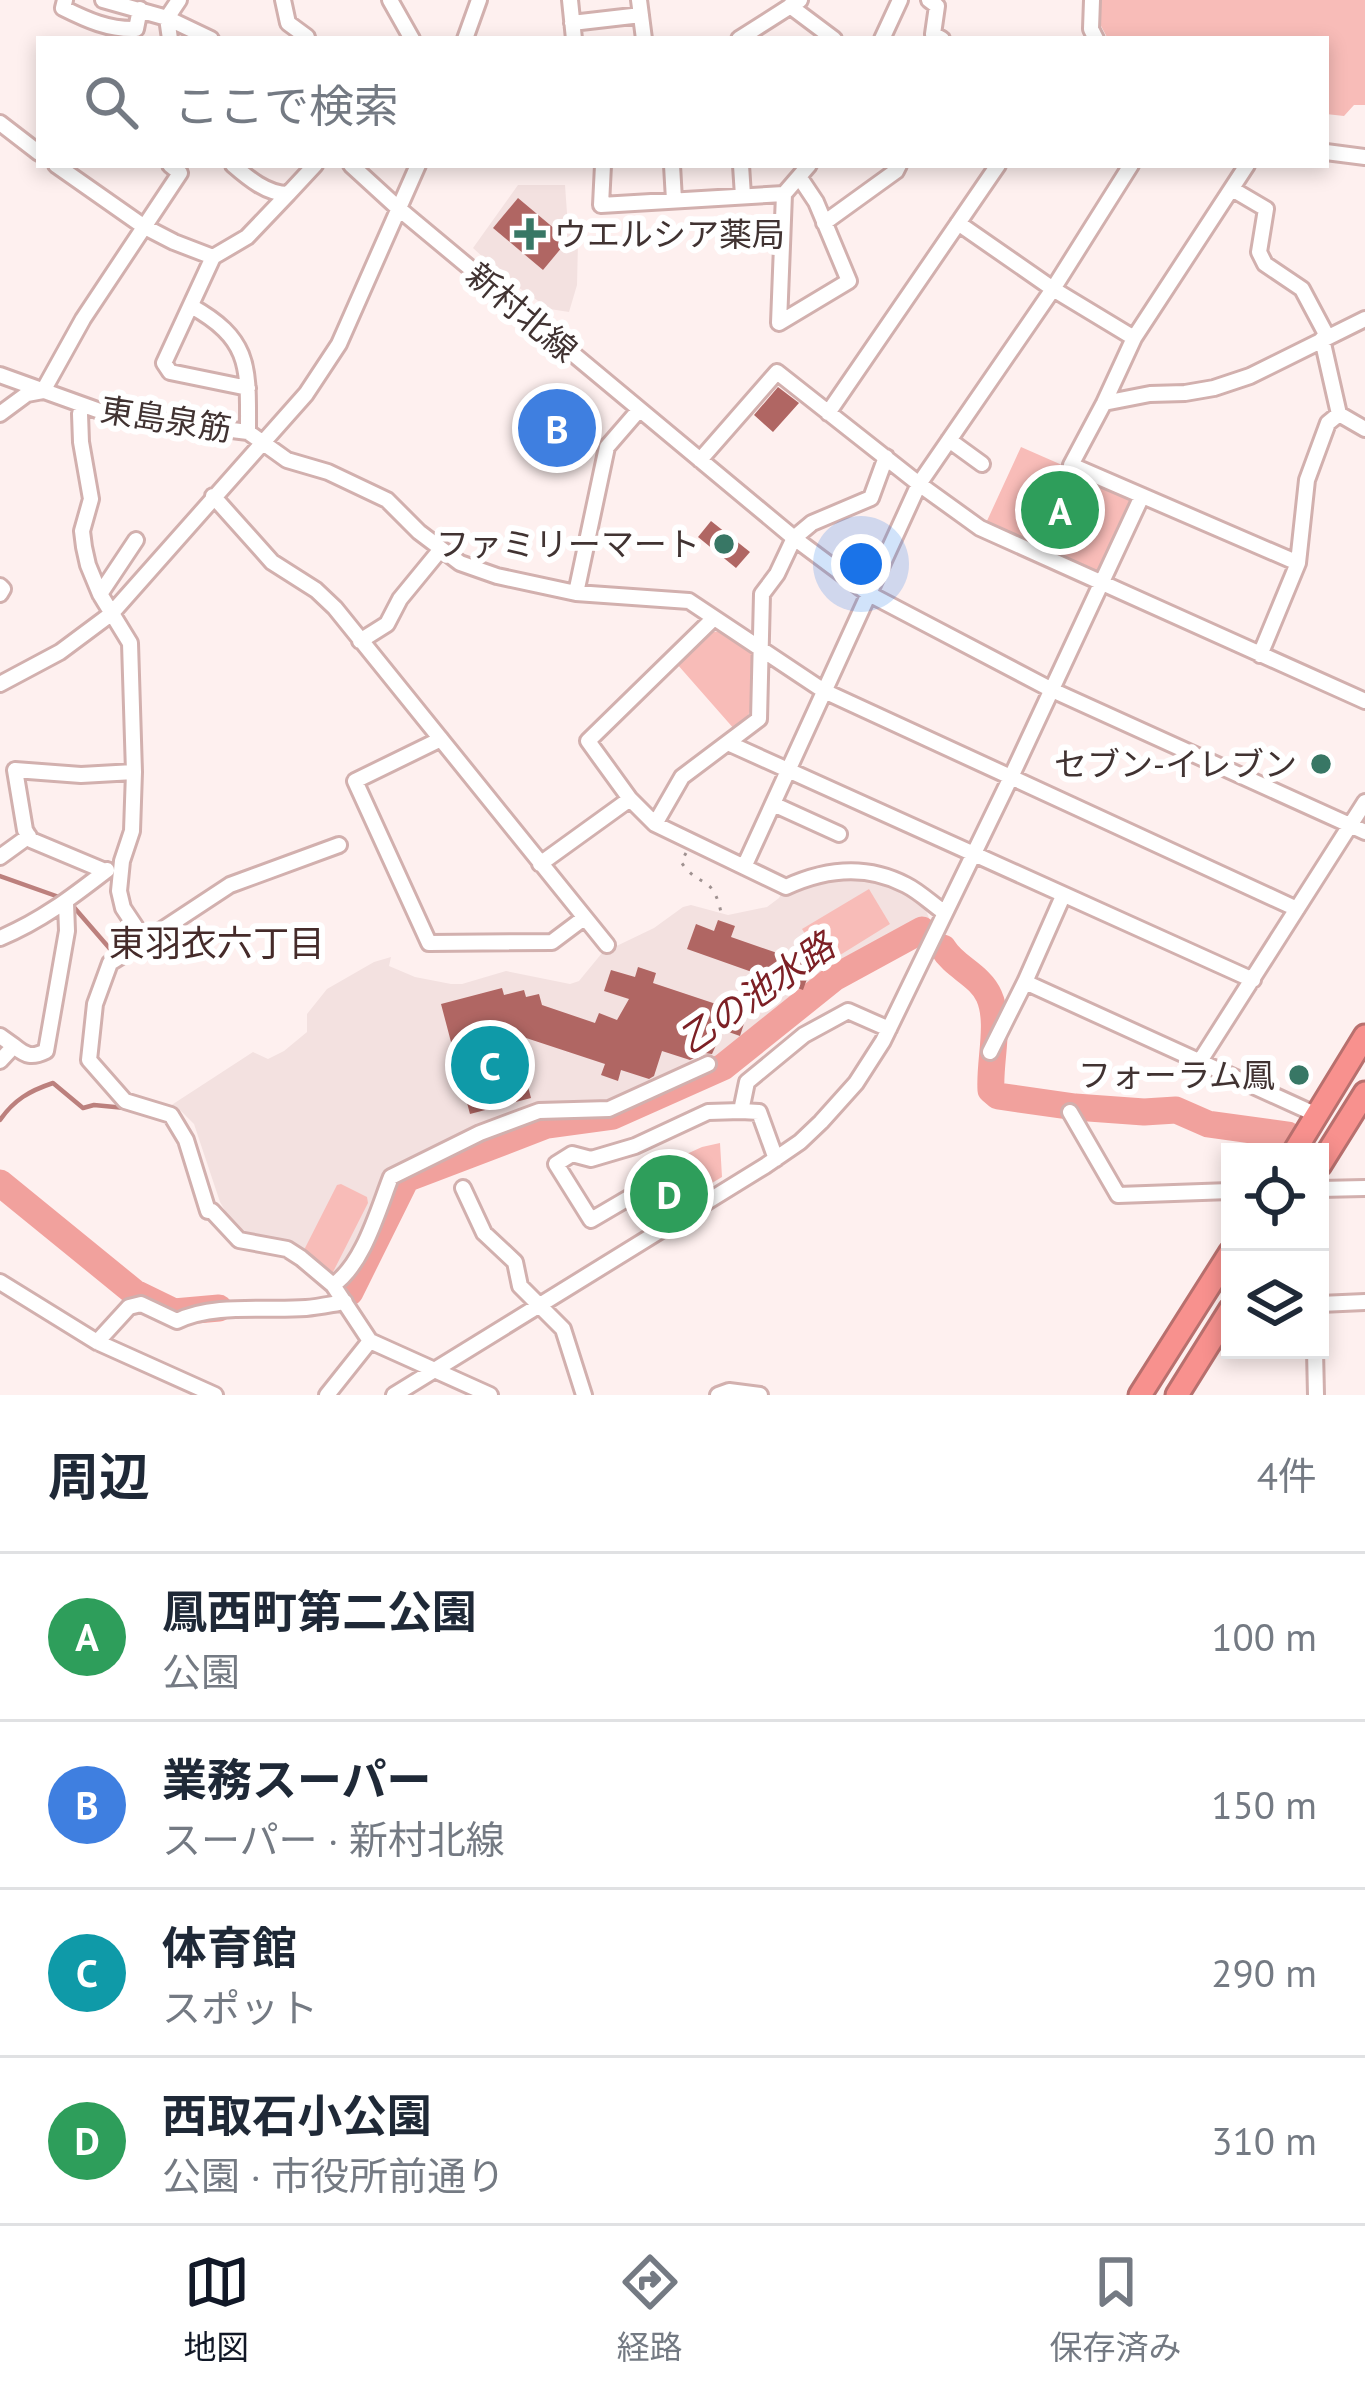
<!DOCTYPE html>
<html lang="ja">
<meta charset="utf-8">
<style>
body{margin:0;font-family:"PT Sans","Noto Sans JP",sans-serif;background:#f2f2f3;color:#1f2937}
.controls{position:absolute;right:36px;bottom:36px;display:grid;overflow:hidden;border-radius:0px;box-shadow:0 6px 18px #0003}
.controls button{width:108px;height:108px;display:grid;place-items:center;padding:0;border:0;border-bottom:3px solid #e0e1e3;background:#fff;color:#1f2937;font:60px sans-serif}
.you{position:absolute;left:861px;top:564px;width:42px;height:42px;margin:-30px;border:9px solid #fff;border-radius:50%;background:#1a73e8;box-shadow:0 0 0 18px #1a73e833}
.badge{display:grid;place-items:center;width:78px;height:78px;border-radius:50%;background:#111827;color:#fff;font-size:39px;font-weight:700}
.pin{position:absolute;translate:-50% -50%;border:6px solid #fff;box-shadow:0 3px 12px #0006}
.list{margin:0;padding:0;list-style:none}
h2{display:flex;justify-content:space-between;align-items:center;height:156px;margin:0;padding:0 48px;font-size:51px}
h2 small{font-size:39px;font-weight:400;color:#747a83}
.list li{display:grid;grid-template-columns:78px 1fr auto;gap:36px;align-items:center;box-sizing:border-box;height:168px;padding:0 48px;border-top:3px solid #e0e1e3}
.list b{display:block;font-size:45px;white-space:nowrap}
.list p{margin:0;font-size:39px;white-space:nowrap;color:#747a83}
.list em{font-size:39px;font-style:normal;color:#747a83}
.icon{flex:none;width:66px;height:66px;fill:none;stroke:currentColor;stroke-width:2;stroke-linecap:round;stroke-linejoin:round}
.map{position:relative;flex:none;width:1365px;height:1395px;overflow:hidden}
.search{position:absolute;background:#fff;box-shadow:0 6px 18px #0003;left:36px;right:36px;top:36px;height:132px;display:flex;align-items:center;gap:30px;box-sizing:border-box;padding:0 42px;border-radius:0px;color:#747a83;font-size:45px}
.sheet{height:828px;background:#fff}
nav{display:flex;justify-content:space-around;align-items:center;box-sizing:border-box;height:168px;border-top:3px solid #e0e1e3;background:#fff;font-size:33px;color:#747a83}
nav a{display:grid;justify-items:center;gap:6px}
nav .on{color:#111827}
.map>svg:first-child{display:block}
</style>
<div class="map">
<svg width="1365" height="1395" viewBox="0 0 1365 1395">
<rect width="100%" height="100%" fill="#fef0ef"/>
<path fill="#f3e1e0" d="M 518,185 L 565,185 L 568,227 L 578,243 L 577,285 L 569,312 L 550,309 L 509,281 L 473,248 Z
M 822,875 L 883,879 L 923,903 L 929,918 L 923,928 L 833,977 L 723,1065 L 613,1115 L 537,1126 L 409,1174 L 397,1187 L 352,1281 L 337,1273 L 330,1277 L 304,1252 L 288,1242 L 240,1236 L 220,1202 L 194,1124 L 180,1110 L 170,1106 L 253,1052 L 268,1059 L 284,1051 L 307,1032 L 307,1014 L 327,989 L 374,962 L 391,957 L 389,966 L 415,977 L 451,984 L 462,984 L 506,971 L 570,984 L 579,981 L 602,953 L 654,928 L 683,907 L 691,905 L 728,915 L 767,907 L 779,898 L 783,890 Z"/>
<path fill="#f8bcb8" d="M 1101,0 L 1365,0 L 1365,105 L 1354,105 L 1344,116 L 1326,114 L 1326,39 L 1108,39 L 1101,26 Z
M 1021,447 L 1135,497 L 1097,575 L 986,523 Z
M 721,631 L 750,648 L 754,654 C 754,685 761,709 735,730 L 677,664 L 712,632 Z
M 869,889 L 890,924 L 824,965 L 802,929 Z
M 720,1143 L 722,1177 L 662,1213 L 654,1211 L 636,1177 L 702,1147 Z
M 341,1184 L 367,1197 L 368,1203 L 331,1276 L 304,1250 L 337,1185 Z"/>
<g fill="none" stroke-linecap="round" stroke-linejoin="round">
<path stroke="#bc807d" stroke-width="4.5" d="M 0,876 L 59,897
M 72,905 L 111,950
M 0,1120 C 14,1100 29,1091 53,1083 L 83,1108 L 94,1105 L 125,1108"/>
<path stroke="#f1a19d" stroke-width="27" d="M 943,948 C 954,967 980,975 989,996 C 1001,1023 989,1061 991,1090 L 998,1096 L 1075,1107 L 1144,1112 L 1176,1110 L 1208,1124 L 1288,1135
M 0,1183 L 135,1293 L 174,1312 L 219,1308
M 350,1292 L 406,1179 L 547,1125 L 613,1116 L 723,1067 L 834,978 L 922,930"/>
</g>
<path fill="#b06663" d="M 518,198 L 568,240 L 543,270 L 493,228 Z
M 778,387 L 799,403 L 773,432 L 754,415 Z
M 530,397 L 598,424 L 593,436 L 585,433 L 572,464 L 514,441 Z
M 711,521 L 750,552 L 736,568 L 698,537 Z
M 718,920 L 735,926 L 731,937 L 812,965 L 803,990 L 687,949 L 696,924 L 714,931 Z
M 638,967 L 656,973 L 653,983 L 734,1010 L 737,1000 L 750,1005 L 740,1036 L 723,1030 L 712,1054 L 704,1053 L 690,1060 L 662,1051 L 654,1076 L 649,1079 L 621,1070 L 618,1081 L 601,1075 L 605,1064 L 514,1034 L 531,1098 L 470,1114 L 441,1004 L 502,988 L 504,995 L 524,990 L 526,997 L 539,994 L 542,1005 L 595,1023 L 599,1013 L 617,1020 L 629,999 L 604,991 L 611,970 L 635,977 Z"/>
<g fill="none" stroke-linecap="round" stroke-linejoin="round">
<defs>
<path id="minor" d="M 65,0 L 63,8 C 87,20 109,30 136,29 L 140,9
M 103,0 L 167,18 L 211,39
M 283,0 L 288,23 L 307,37
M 390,0 L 412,39
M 570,0 L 574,39
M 639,0 L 644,39
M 929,0 L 937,6 L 933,34 L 942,39
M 1092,0 L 1091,29 L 1096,39
M 790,6 L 834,39
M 572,23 L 641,15
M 170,39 L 167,18 L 179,0
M 465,39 L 479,0
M 739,39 L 800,0
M 882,39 L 900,0
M 0,123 L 39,153
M 1326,152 L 1365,157
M 56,165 L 143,226 L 174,242 L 213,257
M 233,165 C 248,178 267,194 288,194 L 315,165
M 351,165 L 398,208 L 794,538 L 869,594 L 1052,690 L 1365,832
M 603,165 L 601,205 L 784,194 L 809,165
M 672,165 L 674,200
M 741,165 L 743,196
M 1247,165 L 1134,338 L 1104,403 L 1071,465 L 1298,563
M 1232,189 L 1266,209 L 1259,252 L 1265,264 L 1302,289 L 1327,336
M 784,194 L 779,323 L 849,281 L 816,202 L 800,178
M 824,223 L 896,171 L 899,165
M 958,223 L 1053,289 L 1134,338
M 191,306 C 252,340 248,368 248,432
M 0,375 L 111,415 L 248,432 L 287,460 L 328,472 L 387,500 L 419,532 L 460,563 L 497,576 L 576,593 L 689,601 L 824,691 L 1297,909
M 248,388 L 170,372 L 164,363 L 213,257 L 247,237 L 288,194
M 1104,403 L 1150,394 L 1185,393 L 1214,388 L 1250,376 L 1365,319
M 82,406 L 80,414 L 81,442 L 91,499 L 82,531 L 84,547 L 88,565 L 100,594 L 130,643 L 134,772 L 132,831 L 122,861 L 119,891 L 123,908 L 145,941 L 110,963 L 95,1004 L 89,1060 L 125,1101 L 171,1115 L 186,1140 L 208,1211 L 212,1211 L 239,1240 L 287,1249 L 301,1258 L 333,1285 L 370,1341 L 490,1395
M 828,413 L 998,165
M 0,414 L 27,394 L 43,391 L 83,319 L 180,173 L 170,165
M 1339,414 L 1365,429
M 949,440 L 982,464
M 700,460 L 777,372 L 919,484 L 980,528 L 1365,701
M 213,496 L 272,562 L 316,590 L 335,608 L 607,945
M 0,586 L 3,589 L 0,594
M 576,593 L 607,447 L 639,410
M 100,594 L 136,540
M 714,618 L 588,741 L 630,799 L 655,824 L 786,887 C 825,869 866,864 906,885 C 920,892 932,904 945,913
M 360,641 L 387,624 L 400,599 L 441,549
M 1260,655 L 1298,563 L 1307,480 L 1328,423 L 1339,414 L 1322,339
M 0,684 L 60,652 L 111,614 L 306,394 L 339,344 L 418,165
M 441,739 L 355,781 L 429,943 L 552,942 L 584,918
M 728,743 L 1253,980
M 773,804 L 839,834
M 655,824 L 682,777 L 759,719 L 762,594 L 777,574 L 794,538 L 812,523 L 871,498 L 886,457
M 0,857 L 29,836
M 540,864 L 630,799
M 744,867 L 919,484 L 1053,289 L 1131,165
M 105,871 L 31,840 L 25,830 L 15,770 L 81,775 L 134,772
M 0,938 C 41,921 72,897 107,870
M 145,941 L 230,885 L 339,845
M 1025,982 L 1317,1115
M 0,1036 L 14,1046 L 0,1061
M 14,1046 C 26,1056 32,1058 46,1051 L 67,931 L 66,903
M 990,1052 L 1025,982 L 1063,896
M 1200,1061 L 1365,802
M 741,1111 L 759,1112 L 776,1159
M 1070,1112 L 1118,1195 L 1230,1191
M 463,1188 L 484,1233 L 515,1262 L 520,1286 L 563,1329 L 584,1395
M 1320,1189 L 1365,1188
M 659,1231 L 637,1193 L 591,1220 L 556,1164 L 572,1154 L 591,1159 L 635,1146 L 708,1112 L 741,1111 L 747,1082 L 804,1035 L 848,1011 L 889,1029
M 0,1282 L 97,1342 L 215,1395
M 333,1285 C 363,1265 378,1210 391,1177 L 480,1133 L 539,1111 L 609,1109 L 708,1064
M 1320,1304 L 1365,1302
M 97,1342 L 129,1307 L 141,1304 L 177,1321 C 214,1303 265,1311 306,1308 C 319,1307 332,1304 345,1302
M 1315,1350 L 1316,1395
M 327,1395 L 370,1341
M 394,1395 L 765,1166 L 800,1142 L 821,1122 L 856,1083 L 883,1041 L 1011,777 L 1142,496
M 718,1395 L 729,1391 L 760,1395"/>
<path id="highway" d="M 1294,1152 L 1365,1036
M 1320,1165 L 1365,1093
M 1140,1395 L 1230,1253
M 1177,1395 L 1230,1310"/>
</defs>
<use href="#minor" stroke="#d2b0ae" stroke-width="20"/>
<use href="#highway" stroke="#b8706e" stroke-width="27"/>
<path stroke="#9f9190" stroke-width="3" stroke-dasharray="3 9" stroke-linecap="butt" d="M 686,853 L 681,862 C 701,891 713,871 722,917"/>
<use href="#minor" stroke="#fff" stroke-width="14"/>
<use href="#highway" stroke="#f8918e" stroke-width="21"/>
</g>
<g fill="#387765" stroke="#fff" stroke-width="4.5">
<path d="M524 216h12v12h12v12h-12v12h-12v-12h-12v-12h12z"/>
<circle cx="724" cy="544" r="12"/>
<circle cx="1321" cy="764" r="12"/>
<circle cx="1299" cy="1075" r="12"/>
</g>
<g text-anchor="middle" stroke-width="12" stroke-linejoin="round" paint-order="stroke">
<g font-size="33" fill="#413332" stroke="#fff" text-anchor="end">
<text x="554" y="246" text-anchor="start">ウエルシア薬局</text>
<text x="700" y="556">ファミリーマート</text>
<text x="1297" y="776">セブン-イレブン</text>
<text x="1275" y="1087">フォーラム鳳</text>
</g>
<g font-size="33" fill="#413332" stroke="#fff">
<text transform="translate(522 312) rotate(40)" y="12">新村北線</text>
<text transform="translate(166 419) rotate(9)" y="12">東島泉筋</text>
</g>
<g font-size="36" fill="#452b2a" stroke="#fff">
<text x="217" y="956">東羽衣六丁目</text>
</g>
<g font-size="36" font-style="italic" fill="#7d2025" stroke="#fff">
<text transform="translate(756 993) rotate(-35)" y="13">乙の池水路</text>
</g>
</g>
</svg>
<div class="controls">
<button><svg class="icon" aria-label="locate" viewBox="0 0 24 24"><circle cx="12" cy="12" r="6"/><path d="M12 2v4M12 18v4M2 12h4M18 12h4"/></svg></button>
<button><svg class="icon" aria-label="layers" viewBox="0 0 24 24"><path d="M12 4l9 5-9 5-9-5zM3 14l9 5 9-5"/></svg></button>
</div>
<div class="you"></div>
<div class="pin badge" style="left:1060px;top:510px;background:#2e9e5b">A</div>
<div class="pin badge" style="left:557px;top:428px;background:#3f7fe0">B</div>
<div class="pin badge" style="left:490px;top:1065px;background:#0f9aa8">C</div>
<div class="pin badge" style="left:669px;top:1194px;background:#2e9e5b">D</div>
<div class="search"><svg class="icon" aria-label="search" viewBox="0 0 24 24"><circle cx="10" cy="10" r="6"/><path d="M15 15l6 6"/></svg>ここで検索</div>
</div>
<section class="sheet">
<h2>周辺<small>4件</small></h2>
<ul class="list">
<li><span class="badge" style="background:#2e9e5b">A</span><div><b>鳳西町第二公園</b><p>公園</p></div><em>100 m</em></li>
<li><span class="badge" style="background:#3f7fe0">B</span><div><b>業務スーパー</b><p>スーパー · 新村北線</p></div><em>150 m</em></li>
<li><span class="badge" style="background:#0f9aa8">C</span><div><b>体育館</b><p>スポット</p></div><em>290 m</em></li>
<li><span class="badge" style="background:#2e9e5b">D</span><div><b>西取石小公園</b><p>公園 · 市役所前通り</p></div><em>310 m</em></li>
</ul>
</section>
<nav>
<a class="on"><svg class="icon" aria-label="map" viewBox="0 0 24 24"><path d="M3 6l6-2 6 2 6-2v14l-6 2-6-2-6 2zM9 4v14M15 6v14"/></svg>地図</a>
<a><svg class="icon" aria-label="directions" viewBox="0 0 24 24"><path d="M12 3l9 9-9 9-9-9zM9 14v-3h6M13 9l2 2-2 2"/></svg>経路</a>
<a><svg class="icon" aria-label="saved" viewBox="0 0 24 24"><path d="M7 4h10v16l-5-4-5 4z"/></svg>保存済み</a>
</nav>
